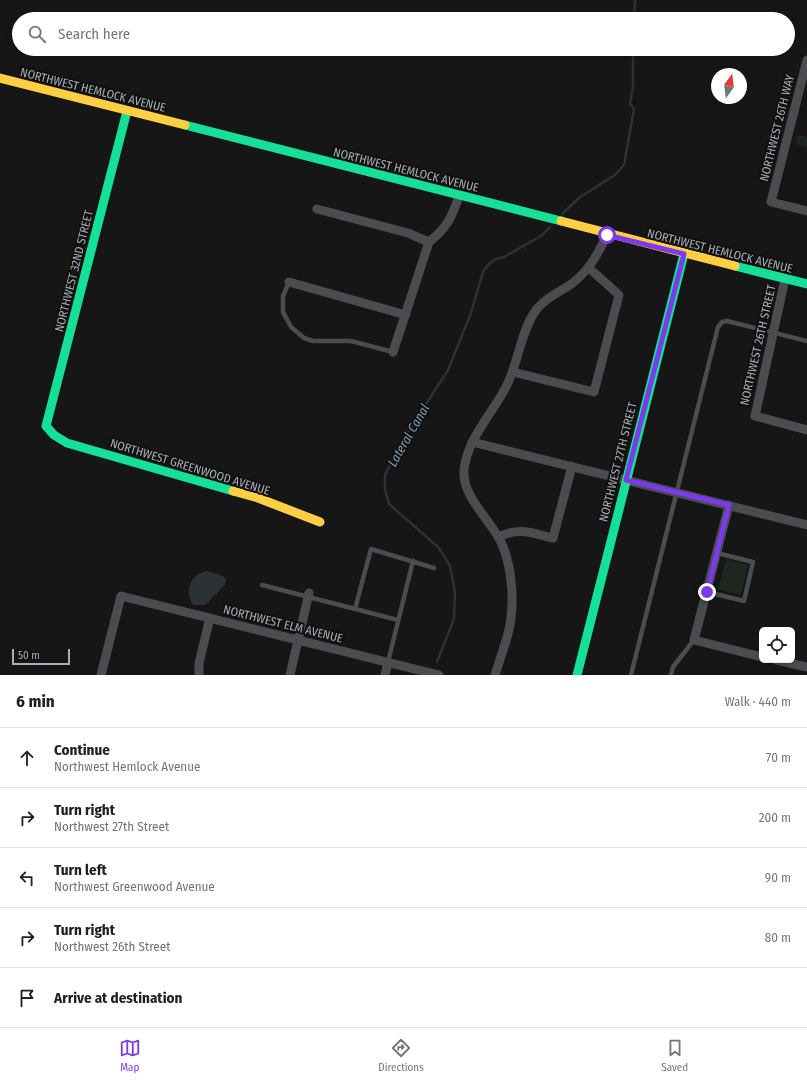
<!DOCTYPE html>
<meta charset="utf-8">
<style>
body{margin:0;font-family:"Fira Sans Condensed",sans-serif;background:#f6f6f6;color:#202124}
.controls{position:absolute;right:12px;bottom:12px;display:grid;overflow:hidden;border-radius:6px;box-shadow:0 2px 6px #0003}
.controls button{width:36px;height:36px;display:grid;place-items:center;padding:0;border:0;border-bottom:1px solid #e0e0e0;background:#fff;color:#202124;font:20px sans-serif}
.compass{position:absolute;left:711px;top:68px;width:36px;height:36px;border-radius:50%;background:#fff;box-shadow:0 2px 6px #0003;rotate:14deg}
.scale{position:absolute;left:12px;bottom:10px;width:58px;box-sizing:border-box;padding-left:4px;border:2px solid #a8adb7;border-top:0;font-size:11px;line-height:14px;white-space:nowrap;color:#a8adb7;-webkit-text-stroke:3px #111112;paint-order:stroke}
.stop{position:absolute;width:12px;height:12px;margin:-9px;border:3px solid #7c3aed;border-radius:50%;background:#fff}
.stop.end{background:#7c3aed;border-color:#fff;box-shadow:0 1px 4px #0008}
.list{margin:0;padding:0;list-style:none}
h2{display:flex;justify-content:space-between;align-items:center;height:52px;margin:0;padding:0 16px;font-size:17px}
h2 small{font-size:13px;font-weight:400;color:#757577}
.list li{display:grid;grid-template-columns:26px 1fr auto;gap:12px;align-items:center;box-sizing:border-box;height:60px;padding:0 16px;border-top:1px solid #e0e0e0}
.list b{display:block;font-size:15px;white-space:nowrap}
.list p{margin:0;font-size:13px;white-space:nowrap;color:#757577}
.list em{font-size:13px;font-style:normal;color:#757577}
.icon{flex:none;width:22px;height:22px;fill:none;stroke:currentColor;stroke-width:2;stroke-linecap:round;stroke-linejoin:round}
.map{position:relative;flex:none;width:807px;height:675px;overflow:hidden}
.search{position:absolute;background:#fff;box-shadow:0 2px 6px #0003;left:12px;right:12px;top:12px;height:44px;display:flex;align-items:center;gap:10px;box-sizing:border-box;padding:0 14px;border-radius:22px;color:#757577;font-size:15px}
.sheet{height:352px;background:#fff}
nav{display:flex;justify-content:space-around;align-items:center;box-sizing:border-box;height:56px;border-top:1px solid #e0e0e0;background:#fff;font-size:11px;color:#757577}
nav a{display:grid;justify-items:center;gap:2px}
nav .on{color:#7c3aed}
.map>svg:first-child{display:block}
</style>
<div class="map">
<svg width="807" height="675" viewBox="0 0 807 675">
<rect width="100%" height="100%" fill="#161617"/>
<path fill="#1f251f" d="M 798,135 L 807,137 L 807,147 L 796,144 Z
M 726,559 L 748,565 L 741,595 L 718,589 Z"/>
<path fill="#2a3238" d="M 207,571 L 223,576 L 226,579 L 225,585 L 205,605 L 193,605 C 183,591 191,574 207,571 Z"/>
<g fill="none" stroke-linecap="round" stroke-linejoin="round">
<path stroke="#2a3238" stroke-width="2.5" d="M 634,19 L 635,0
M 562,214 L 580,197 L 615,175 L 624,165 L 634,109 L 630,104 L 633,86 L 633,49
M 437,662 L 454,619 L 455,593 L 450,566 L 439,548 L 389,504 L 385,490 L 385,475 L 402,441 L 448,370 L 470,316 L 483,272 L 488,265 L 496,259 L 504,257 L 541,236 L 550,227"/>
<path stroke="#4b4c4f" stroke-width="4.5" d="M 289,282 L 283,296 L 283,312 L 291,327 L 304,338 L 313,341 L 351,341 L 393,352
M 262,585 L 398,620
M 707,592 L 744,601 L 753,562 L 717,553
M 355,609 L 371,549 L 434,568
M 388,662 L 413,561
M 631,675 L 718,327 L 722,322 L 727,321 L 807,341
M 671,675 L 673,667 L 694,640"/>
<path stroke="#4b4c4f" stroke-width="9" d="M 807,60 L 771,202 L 807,211
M 317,209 L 408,233 L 429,242
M 785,279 L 755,416 L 807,430
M 289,282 L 406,315
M 393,352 L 429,242 C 447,228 452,217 459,196
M 513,372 L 594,392 L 619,295 L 589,268
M 472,442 L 807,525
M 729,505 L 694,640 L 762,657
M 498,537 C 519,527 531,533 553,538 L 572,466
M 776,660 L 807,667
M 101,675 L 121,596 L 439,675
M 199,675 L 199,663 L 210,618
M 290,675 L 309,593
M 385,675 L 388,662
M 495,675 C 499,662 504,648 508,634 C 515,606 513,568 501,542 C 490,519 462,497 464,470 C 467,439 492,414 506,387 C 518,364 520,335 534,313 C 542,301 555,294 567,287 C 587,274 597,256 607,235"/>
<path stroke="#16e098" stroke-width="9" d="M 127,111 L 46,426 L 54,435 L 67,443 L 233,491
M 185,125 L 561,221
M 735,266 L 807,284
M 577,675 L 684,254"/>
<path stroke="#ffcf43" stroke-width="9" d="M 0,78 L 185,125
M 561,221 L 735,266
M 233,491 L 258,498 L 320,522"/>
</g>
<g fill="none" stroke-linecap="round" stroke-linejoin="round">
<path stroke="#7c3aed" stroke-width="5" d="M 607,235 L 684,254 L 626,480 L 729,505 L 707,592"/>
</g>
<g text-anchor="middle" stroke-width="4" stroke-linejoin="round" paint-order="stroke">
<g font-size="12" fill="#a8adb7" stroke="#111112">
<text transform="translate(93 90) rotate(14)" y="4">NORTHWEST HEMLOCK AVENUE</text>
<text transform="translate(777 128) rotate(-76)" y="4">NORTHWEST 26TH WAY</text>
<text transform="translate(406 170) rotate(14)" y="4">NORTHWEST HEMLOCK AVENUE</text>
<text transform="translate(720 251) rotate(14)" y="4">NORTHWEST HEMLOCK AVENUE</text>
<text transform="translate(74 271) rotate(-76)" y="4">NORTHWEST 32ND STREET</text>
<text transform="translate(758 345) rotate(-77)" y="4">NORTHWEST 26TH STREET</text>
<text transform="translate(618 462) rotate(-76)" y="4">NORTHWEST 27TH STREET</text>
<text transform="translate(190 467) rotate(17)" y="4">NORTHWEST GREENWOOD AVENUE</text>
<text transform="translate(283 624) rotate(14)" y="4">NORTHWEST ELM AVENUE</text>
</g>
<g font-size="13" font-style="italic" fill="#809db1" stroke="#111112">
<text transform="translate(408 435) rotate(-60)" y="5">Lateral Canal</text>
</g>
</g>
</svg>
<div class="controls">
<button><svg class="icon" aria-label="locate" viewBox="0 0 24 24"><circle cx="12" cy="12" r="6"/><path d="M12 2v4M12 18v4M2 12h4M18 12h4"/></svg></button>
</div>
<svg class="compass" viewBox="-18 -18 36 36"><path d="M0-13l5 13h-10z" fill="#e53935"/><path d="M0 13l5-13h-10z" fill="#757577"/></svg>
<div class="scale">50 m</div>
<div class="stop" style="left:607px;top:235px"></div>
<div class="stop end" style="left:707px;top:592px"></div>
<div class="search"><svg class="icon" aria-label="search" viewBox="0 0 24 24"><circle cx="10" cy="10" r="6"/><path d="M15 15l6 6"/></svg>Search here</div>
</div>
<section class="sheet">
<h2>6 min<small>Walk · 440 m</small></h2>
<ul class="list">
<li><svg class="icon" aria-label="ahead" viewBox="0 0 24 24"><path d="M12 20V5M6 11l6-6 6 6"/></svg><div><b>Continue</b><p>Northwest Hemlock Avenue</p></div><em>70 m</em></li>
<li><svg class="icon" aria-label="right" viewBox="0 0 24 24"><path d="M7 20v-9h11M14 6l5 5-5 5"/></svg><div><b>Turn right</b><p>Northwest 27th Street</p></div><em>200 m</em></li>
<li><svg class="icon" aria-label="left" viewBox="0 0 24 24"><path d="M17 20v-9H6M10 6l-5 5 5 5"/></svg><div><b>Turn left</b><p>Northwest Greenwood Avenue</p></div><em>90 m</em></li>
<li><svg class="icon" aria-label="right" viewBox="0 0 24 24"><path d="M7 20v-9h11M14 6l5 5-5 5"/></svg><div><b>Turn right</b><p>Northwest 26th Street</p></div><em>80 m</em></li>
<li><svg class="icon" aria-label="arrive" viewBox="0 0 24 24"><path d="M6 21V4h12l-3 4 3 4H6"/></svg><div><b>Arrive at destination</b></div></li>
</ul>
</section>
<nav>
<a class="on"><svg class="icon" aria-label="map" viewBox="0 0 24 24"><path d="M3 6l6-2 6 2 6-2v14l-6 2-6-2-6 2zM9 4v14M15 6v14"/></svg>Map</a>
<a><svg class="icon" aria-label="directions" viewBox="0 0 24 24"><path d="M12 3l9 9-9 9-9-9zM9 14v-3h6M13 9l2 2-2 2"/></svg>Directions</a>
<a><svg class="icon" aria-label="saved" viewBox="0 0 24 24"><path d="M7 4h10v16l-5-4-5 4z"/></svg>Saved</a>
</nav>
